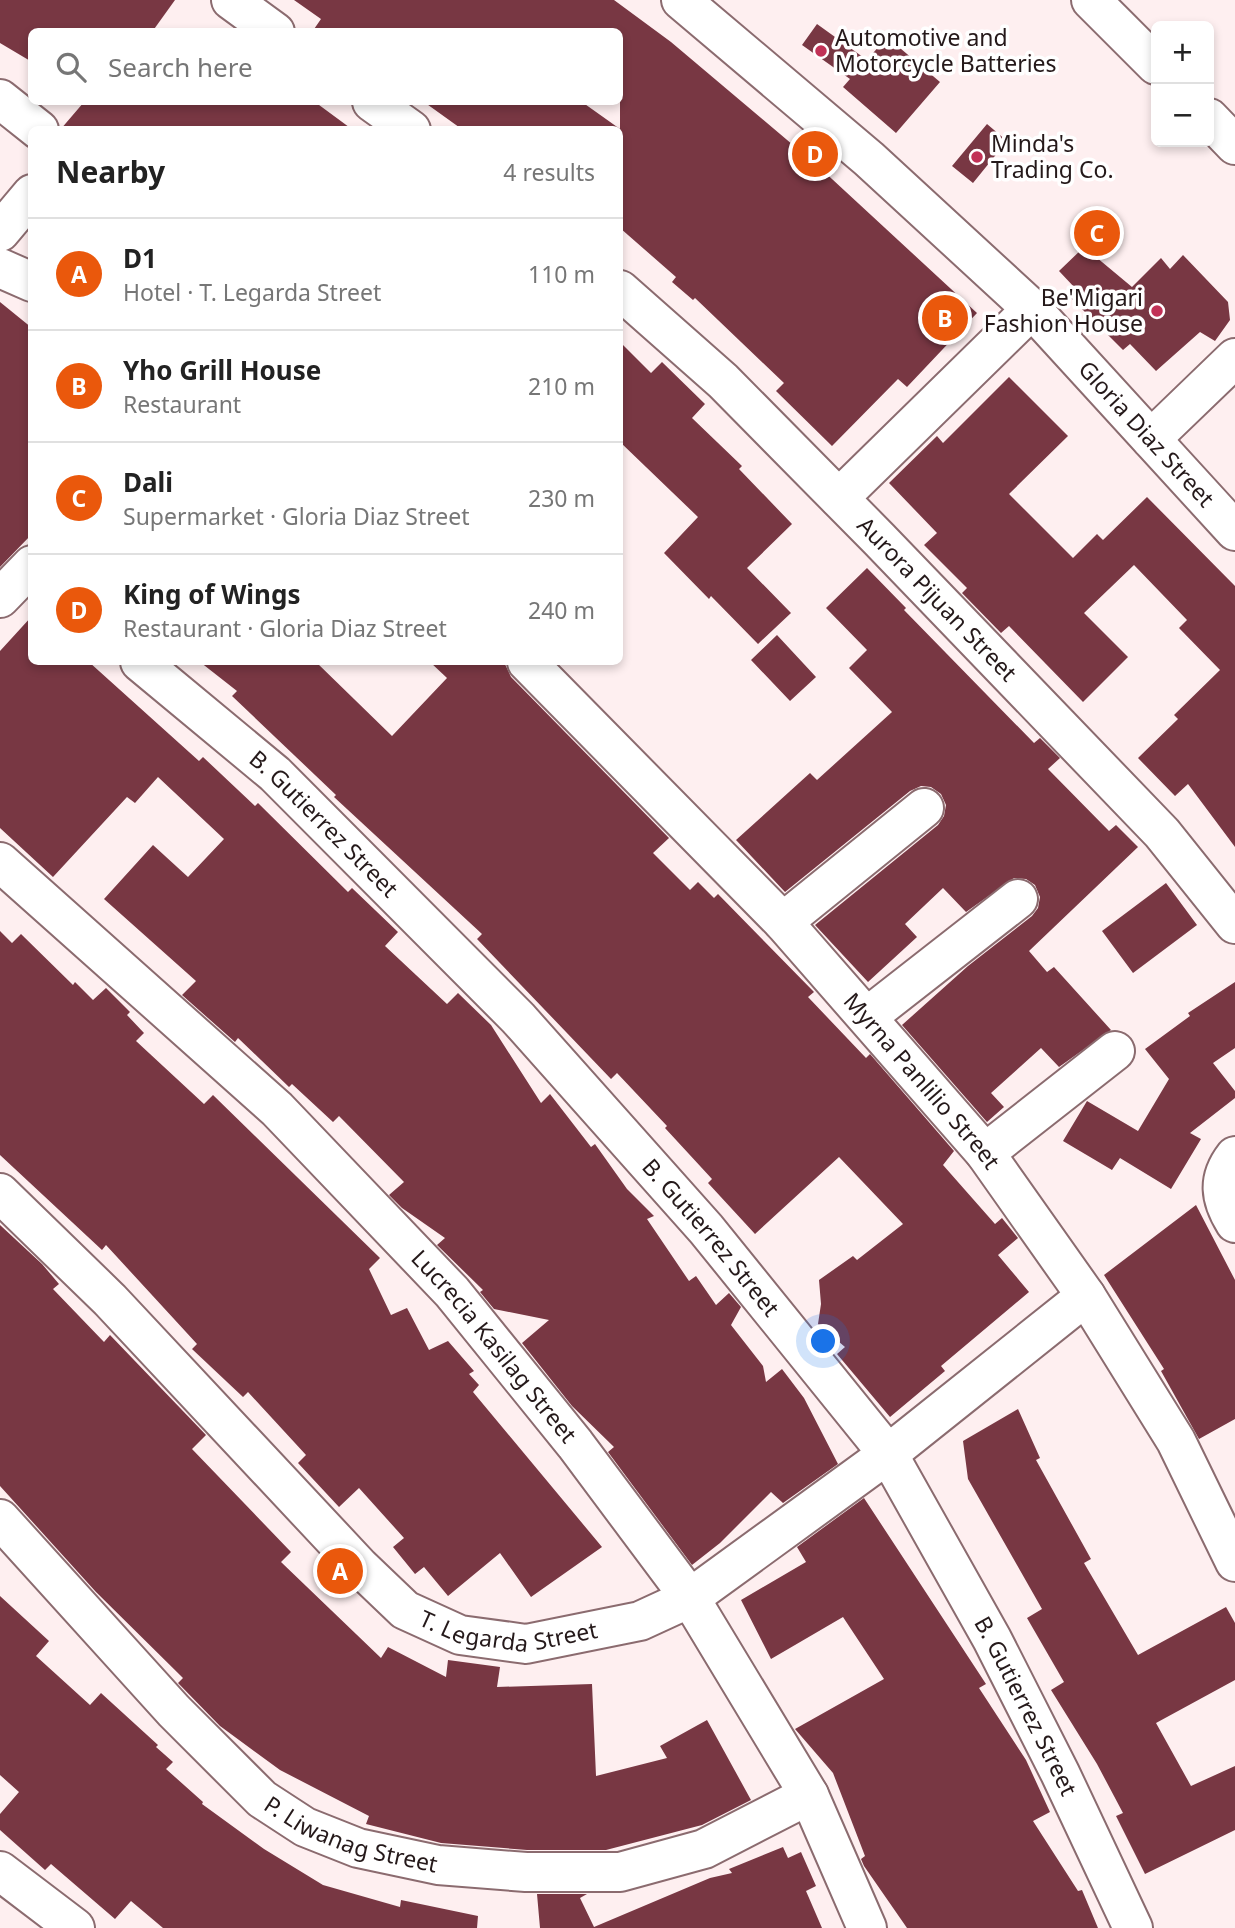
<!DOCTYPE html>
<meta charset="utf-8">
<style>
body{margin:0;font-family:"Noto Sans",sans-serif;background:#f6f6f6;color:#222}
.controls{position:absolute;right:21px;top:21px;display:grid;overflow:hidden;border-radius:10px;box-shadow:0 4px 10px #0003}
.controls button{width:63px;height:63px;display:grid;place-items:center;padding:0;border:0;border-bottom:2px solid #e0e0e0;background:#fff;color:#222;font:35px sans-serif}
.you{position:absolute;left:824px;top:1342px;width:24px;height:24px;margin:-18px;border:5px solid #fff;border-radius:50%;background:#1a73e8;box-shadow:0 0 0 10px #1a73e833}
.badge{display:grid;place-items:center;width:46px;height:46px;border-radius:50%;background:#ea580c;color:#fff;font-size:23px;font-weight:700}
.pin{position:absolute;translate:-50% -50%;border:4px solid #fff;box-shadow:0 2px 7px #0006}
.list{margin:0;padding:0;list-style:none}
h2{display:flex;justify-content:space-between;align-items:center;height:91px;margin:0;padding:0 28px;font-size:30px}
h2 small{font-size:23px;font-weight:400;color:#767676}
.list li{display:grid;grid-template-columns:46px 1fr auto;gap:21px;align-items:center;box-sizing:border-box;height:112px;padding:0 28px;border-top:2px solid #e0e0e0}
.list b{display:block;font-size:26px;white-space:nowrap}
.list p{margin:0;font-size:23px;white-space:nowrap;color:#767676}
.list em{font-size:23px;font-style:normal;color:#767676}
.icon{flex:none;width:38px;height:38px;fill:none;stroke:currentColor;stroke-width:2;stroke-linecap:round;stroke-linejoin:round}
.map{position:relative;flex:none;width:1235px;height:1928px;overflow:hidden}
.search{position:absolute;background:#fff;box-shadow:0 4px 10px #0003;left:28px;top:28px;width:595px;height:77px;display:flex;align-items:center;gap:18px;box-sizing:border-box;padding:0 24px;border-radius:10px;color:#767676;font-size:26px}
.panel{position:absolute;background:#fff;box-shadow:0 4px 10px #0003;left:28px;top:126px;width:595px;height:539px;border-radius:10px}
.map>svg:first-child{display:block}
</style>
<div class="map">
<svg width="1235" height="1928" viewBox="0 0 1235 1928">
<rect width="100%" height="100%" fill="#feeff0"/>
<path fill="#783743" d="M 0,0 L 175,0 L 152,32 L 32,32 L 32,62 L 0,43 Z
M 294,0 L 614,0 L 671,42 L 819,167 L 977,313 L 907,387 L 898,379 L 832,446 L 776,391 L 784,383 L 695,298 L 693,300 L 672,282 L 676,277 L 620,228 L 620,130 L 463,130 L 424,102 L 582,102 L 620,129 L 620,32 L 312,32 L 321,19 Z
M 817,24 L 867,60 L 887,37 L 940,82 L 896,133 L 843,87 L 850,79 L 802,45 Z
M 84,102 L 315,102 L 353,130 L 60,130 Z
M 987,124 L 1007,141 L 973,183 L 952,166 Z
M 1084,247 L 1132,287 L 1161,258 L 1170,269 L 1183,255 L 1228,302 L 1230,320 L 1215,341 L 1200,332 L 1156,371 L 1130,344 L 1123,350 L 1068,295 L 1075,288 L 1059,271 Z
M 0,302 L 32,328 L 32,534 L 0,567 Z
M 620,342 L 651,373 L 662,362 L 705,404 L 692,418 L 742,466 L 739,469 L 792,524 L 747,568 L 791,613 L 758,644 L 711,596 L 709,599 L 664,553 L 698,517 L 620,442 Z
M 1009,377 L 1068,436 L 1009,494 L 1073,558 L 1097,534 L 1103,540 L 1147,497 L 1235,586 L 1235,847 L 1188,784 L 1175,796 L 1138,758 L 1178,719 L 1174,715 L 1220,670 L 1179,628 L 1187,620 L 1134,565 L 1084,613 L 1128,657 L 1083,702 L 1009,626 L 1001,633 L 962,593 L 967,588 L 924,545 L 937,533 L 889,483 L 937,436 L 943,443 Z
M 867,568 L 906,608 L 904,610 L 1034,743 L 1040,738 L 1060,758 L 1048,769 L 1109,831 L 1116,825 L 1138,847 L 1029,951 L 1047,972 L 1054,967 L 1111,1030 L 1059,1067 L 1041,1048 L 991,1093 L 1004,1107 L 987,1122 L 902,1025 L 968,966 L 1032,916 L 1038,908 L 1040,897 L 1035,885 L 1026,879 L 1014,878 L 966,912 L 943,888 L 905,924 L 917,937 L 868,982 L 815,925 L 938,825 L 944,816 L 946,805 L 941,794 L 931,787 L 921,786 L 910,791 L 785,892 L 736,840 L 810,773 L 817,780 L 892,712 L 849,668 L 867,650 L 826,608 Z
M 32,616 L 32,662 L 89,662 L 199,761 L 203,757 L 255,806 L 258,803 L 348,892 L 352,888 L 398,932 L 385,946 L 447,1004 L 458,993 L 491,1025 L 541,1103 L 550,1094 L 591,1147 L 595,1144 L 627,1189 L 654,1216 L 647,1219 L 689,1281 L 696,1276 L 716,1305 L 729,1293 L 741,1307 L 731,1325 L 763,1366 L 766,1382 L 782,1369 L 804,1398 L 838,1464 L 783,1503 L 771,1492 L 720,1543 L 692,1565 L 608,1452 L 614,1447 L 572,1406 L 522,1343 L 549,1320 L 494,1309 L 480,1292 L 483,1290 L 437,1245 L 445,1238 L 402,1208 L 389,1195 L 404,1182 L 339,1116 L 333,1122 L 292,1084 L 289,1087 L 238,1038 L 235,1042 L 182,995 L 196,981 L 104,899 L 153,845 L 188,877 L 224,839 L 158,777 L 135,803 L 127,797 L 53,877 L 0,828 L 0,651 Z
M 777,635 L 816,677 L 790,701 L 751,660 Z
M 200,662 L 316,662 L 392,736 L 447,678 L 430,662 L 504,662 L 511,677 L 669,838 L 653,853 L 690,890 L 698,882 L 714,898 L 718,894 L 814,992 L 808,997 L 866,1058 L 870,1054 L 954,1151 L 943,1165 L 995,1224 L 1002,1218 L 1018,1238 L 998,1255 L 1029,1292 L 941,1366 L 945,1371 L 890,1417 L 837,1354 L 845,1347 L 818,1324 L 821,1304 L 819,1280 L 853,1256 L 857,1260 L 903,1224 L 839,1157 L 755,1234 L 708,1183 L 712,1179 L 665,1128 L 667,1126 L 617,1073 L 611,1079 L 477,939 L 482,934 L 334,797 L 336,795 L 232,696 L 237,691 Z
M 1166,883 L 1197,925 L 1133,973 L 1102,931 Z
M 0,931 L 12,943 L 21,934 L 73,985 L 75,982 L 93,1000 L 106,988 L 130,1012 L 127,1015 L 144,1033 L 136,1041 L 204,1104 L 213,1095 L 380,1258 L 369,1269 L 391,1315 L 407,1308 L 429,1350 L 448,1341 L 474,1371 L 469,1374 L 479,1385 L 473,1392 L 602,1547 L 531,1597 L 500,1553 L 448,1596 L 424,1567 L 415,1574 L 393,1547 L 404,1538 L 359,1488 L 339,1507 L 298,1463 L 306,1455 L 248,1392 L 243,1397 L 192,1349 L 197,1344 L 106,1245 L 102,1250 L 0,1155 Z
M 1235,982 L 1235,1048 L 1213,1063 L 1235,1091 L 1235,1098 L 1190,1133 L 1201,1139 L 1171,1189 L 1120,1158 L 1112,1170 L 1063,1141 L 1087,1101 L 1138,1131 L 1169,1079 L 1145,1049 L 1190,1016 L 1188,1013 Z
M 1196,1205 L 1235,1280 L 1235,1419 L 1199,1439 L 1161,1371 L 1164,1369 L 1104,1275 Z
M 0,1225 L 42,1264 L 59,1284 L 53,1289 L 104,1342 L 110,1335 L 206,1435 L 192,1449 L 291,1552 L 281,1562 L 381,1658 L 388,1647 L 446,1677 L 448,1660 L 500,1667 L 497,1687 L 592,1684 L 596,1776 L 667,1758 L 660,1746 L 707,1720 L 751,1800 L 702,1825 L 606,1850 L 527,1850 L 441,1843 L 366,1824 L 369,1816 L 280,1770 L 220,1726 L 178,1683 L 183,1678 L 96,1592 L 0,1486 Z
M 1018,1409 L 1040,1458 L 1036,1460 L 1091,1559 L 1084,1563 L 1138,1655 L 1226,1607 L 1235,1623 L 1235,1680 L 1156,1723 L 1191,1786 L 1235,1766 L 1235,1830 L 1145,1874 L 1116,1816 L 1123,1813 L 1097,1764 L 1051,1690 L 1064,1682 L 1027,1618 L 1042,1609 L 968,1479 L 963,1441 Z
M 864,1498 L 986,1684 L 979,1688 L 1026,1760 L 1050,1812 L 1033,1821 L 1078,1891 L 1082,1890 L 1098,1928 L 907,1928 L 864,1866 L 861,1859 L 865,1856 L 833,1773 L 795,1729 L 884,1679 L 843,1617 L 771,1659 L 741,1600 L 806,1562 L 797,1547 Z
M 0,1596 L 49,1641 L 36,1656 L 90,1705 L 101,1693 L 158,1745 L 156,1747 L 173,1762 L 166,1769 L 203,1802 L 202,1804 L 264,1849 L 323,1885 L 400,1907 L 401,1900 L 478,1916 L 477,1928 L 163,1928 L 131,1901 L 115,1919 L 51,1864 L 45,1870 L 0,1830 L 0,1814 L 19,1792 L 0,1775 Z
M 783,1847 L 788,1858 L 801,1852 L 816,1886 L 806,1891 L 822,1928 L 540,1928 L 537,1894 L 587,1894 L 580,1898 L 594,1927 L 710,1878 L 732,1873 L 729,1869 Z"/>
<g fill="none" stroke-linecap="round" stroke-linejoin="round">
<defs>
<g id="minor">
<path d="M 231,0 L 275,32"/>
<path id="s1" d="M 681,0 L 869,159 L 1032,309 L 1235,531"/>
<path d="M 1091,0 L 1156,65"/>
<path d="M 0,99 L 39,130"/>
<path d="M 372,102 L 411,130"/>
<path d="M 1209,118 L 1235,145"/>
<path d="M 0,232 L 32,194"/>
<path d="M 0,268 L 32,282"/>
<path id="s2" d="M 620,290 L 723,381 L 879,539 L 1162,833 L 1235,924"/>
<path d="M 1151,439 L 1235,358"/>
<path d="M 839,498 L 1032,309"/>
<path d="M 0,598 L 32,565"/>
<path id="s3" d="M 140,662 L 275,774 L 518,1018 L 706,1229 L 888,1454 L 992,1639 L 1060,1773 L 1133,1928"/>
<path id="s4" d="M 527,662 L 783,922 L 985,1153 L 1086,1296 L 1176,1441 L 1235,1562"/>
<path id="s5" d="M 0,862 L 277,1109 L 452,1292 L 575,1444 L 690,1598 L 809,1795 L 867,1928"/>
<path d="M 783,922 L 924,808"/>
<path d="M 867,1017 L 1018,899"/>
<path d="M 985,1153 L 1115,1051"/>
<path d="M 1235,1156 C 1217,1179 1220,1199 1235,1223"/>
<path id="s6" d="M 0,1193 L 110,1300 L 360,1567 L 405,1610 L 460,1635 L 526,1644 L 640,1621 L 690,1598 L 888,1454 L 1086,1296"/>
<path id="s7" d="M 0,1519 L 174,1711 L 262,1799 L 305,1827 L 358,1848 L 438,1865 L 526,1872 L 620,1872 L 704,1849 L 809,1795"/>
<path d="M 0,1871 L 75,1928"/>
</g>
</defs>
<use href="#minor" stroke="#8b6b6f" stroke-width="42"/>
<use href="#minor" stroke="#fff" stroke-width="38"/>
</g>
<g fill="#c13156" stroke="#fff" stroke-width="2.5">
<circle cx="821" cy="51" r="7"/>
<circle cx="977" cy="157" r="7"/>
<circle cx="1157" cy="311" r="7"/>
</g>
<g text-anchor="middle" stroke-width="7" stroke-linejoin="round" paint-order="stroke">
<g font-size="23" fill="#25191a" stroke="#fff" text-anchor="start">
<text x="835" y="46">Automotive and<tspan x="835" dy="26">Motorcycle Batteries</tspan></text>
<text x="991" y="152">Minda's<tspan x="991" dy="26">Trading Co.</tspan></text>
<text x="1143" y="306" text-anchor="end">Be'Migari<tspan x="1143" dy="26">Fashion House</tspan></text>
</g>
<g font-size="23" fill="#25191a" stroke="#fff">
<text dy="8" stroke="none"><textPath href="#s1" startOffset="637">Gloria Diaz Street</textPath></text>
<text dy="8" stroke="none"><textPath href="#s2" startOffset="443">Aurora Pijuan Street</textPath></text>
<text dy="8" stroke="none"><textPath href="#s3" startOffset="245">B. Gutierrez Street</textPath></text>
<text dy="8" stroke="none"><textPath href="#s4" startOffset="576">Myrna Panlilio Street</textPath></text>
<text dy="8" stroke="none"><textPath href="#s3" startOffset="812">B. Gutierrez Street</textPath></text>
<text dy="8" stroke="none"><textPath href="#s5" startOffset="693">Lucrecia Kasilag Street</textPath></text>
<text dy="8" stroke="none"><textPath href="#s6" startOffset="690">T. Legarda Street</textPath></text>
<text dy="8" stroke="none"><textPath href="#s3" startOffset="1379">B. Gutierrez Street</textPath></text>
<text dy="8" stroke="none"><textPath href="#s7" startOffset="481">P. Liwanag Street</textPath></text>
</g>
</g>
</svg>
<div class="controls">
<button>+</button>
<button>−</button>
</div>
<div class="you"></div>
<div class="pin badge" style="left:340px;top:1571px">A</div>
<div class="pin badge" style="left:945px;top:318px">B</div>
<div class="pin badge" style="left:1097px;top:233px">C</div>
<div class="pin badge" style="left:815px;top:154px">D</div>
<div class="search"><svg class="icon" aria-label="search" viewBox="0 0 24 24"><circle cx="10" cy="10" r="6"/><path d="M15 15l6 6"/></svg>Search here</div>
<section class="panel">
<h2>Nearby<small>4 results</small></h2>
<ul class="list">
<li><span class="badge">A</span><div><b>D1</b><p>Hotel · T. Legarda Street</p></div><em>110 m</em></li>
<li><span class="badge">B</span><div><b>Yho Grill House</b><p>Restaurant</p></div><em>210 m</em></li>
<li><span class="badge">C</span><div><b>Dali</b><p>Supermarket · Gloria Diaz Street</p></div><em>230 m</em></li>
<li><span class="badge">D</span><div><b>King of Wings</b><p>Restaurant · Gloria Diaz Street</p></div><em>240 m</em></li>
</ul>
</section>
</div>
